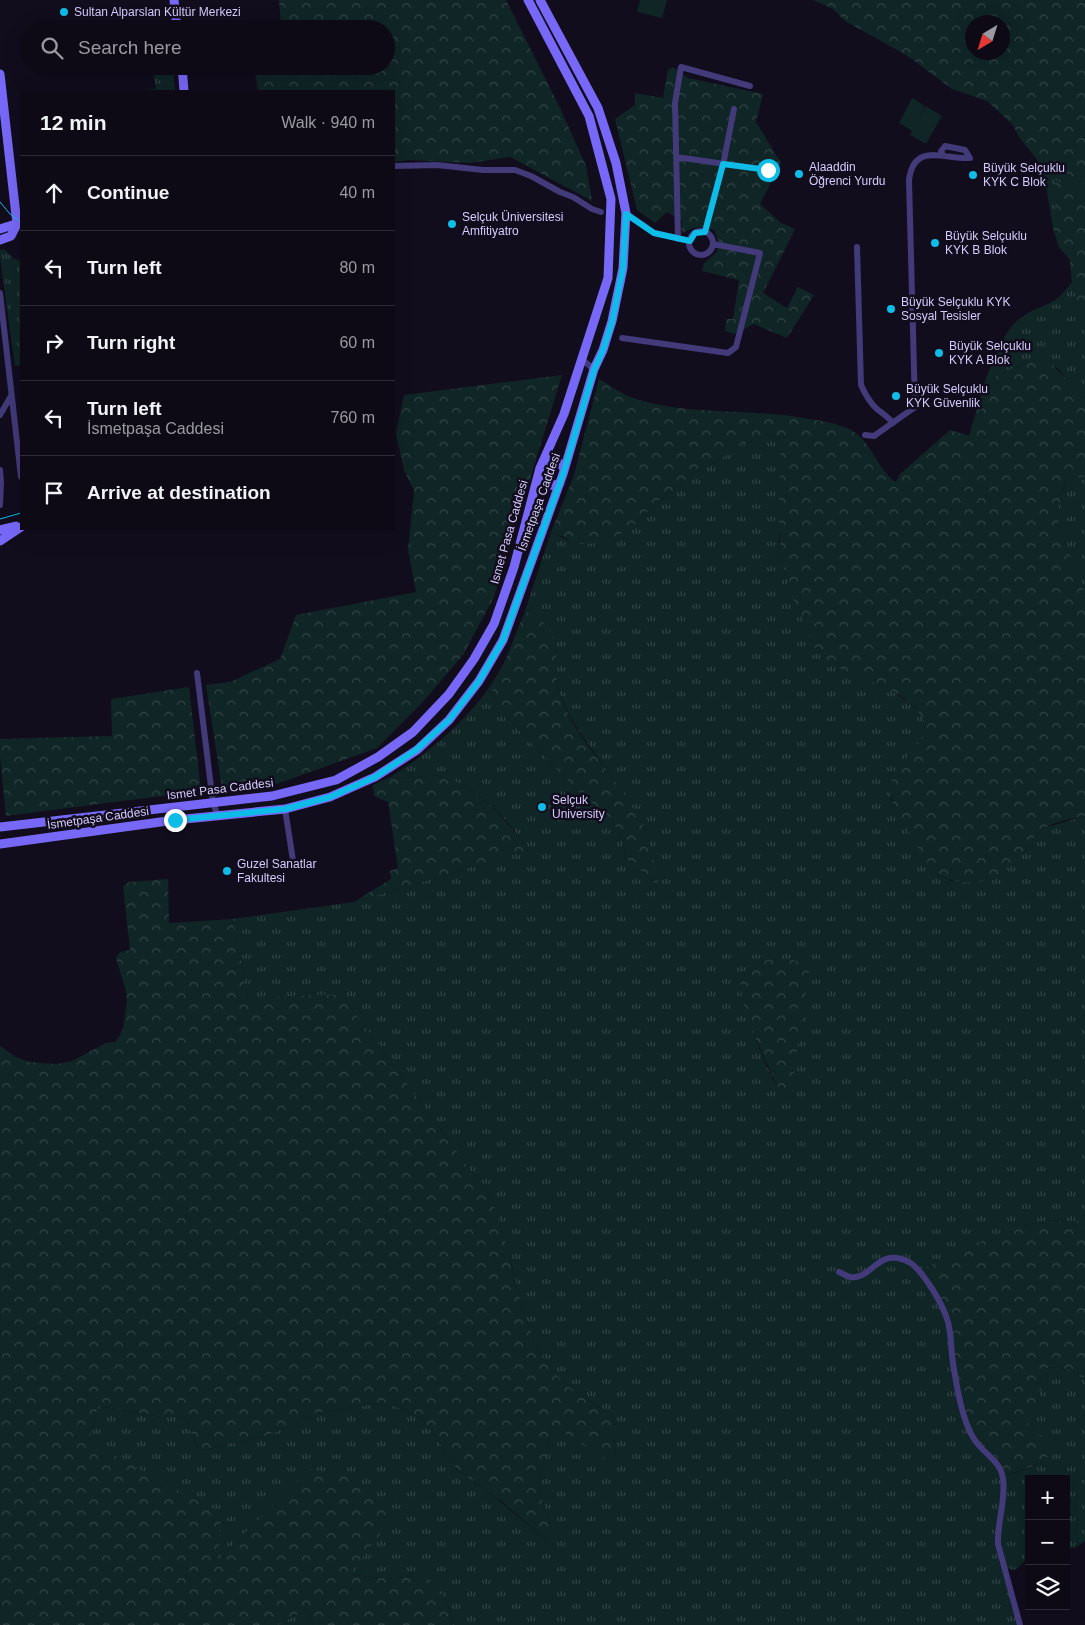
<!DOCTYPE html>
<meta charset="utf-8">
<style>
body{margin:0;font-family:Arial,sans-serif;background:#1b1823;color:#f1f3f6}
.controls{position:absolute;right:15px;bottom:15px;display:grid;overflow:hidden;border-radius:0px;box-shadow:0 5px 20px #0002}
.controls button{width:45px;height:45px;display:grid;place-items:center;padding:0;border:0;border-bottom:1px solid #2d2b35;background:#0d0a16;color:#f1f3f6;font:25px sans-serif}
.compass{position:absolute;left:965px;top:15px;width:45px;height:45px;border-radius:50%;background:#0d0a16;box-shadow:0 5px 20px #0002;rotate:218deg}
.stop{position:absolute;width:15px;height:15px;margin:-11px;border:4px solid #0dbde7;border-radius:50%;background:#fff}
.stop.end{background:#0dbde7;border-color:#fff;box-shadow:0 1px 5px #0008}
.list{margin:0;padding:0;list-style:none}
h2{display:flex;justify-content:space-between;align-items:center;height:65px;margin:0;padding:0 20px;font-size:21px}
h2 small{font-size:16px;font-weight:400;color:#9a9aa1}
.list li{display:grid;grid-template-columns:32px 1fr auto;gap:15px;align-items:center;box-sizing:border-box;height:75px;padding:0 20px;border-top:1px solid #2d2b35}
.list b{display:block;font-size:19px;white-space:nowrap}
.list p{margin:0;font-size:16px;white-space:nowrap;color:#9a9aa1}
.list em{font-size:16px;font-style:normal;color:#9a9aa1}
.icon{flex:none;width:28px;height:28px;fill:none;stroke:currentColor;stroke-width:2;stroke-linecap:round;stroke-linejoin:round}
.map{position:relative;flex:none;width:1085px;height:1625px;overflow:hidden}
.search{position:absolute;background:#0d0a16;box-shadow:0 5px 20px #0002;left:20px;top:20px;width:375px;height:55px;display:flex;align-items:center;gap:12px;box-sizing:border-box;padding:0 18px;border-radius:28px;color:#9a9aa1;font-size:19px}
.panel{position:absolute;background:#0d0a16;box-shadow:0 5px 20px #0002;left:20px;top:90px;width:375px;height:440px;border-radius:0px}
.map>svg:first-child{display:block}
</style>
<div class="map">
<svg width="1085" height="1625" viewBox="0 0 1085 1625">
<defs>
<pattern id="grass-tufts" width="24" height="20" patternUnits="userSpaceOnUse" patternTransform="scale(1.25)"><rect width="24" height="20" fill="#102526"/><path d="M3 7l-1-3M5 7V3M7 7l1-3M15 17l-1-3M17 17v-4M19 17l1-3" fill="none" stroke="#324346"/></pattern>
<pattern id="forest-crowns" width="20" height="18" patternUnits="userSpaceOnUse" patternTransform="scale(1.25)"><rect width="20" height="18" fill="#102526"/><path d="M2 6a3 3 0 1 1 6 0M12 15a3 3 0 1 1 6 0" fill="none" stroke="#324346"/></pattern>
</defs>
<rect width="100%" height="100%" fill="#110d1d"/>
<path fill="url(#grass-tufts)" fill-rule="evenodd" d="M 152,66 L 173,66 L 175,91 L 127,91 L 156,89 Z
M 1035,157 L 1085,184 L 1085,398 L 1074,388 L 1058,368 L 1027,362 L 985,381 C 995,359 1003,328 1025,315 C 1047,302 1055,306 1072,282 L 1070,260 L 1059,247 L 1053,228 L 1044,174 Z
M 4,249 L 12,257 L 21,262 L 21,365 L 15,366 L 0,257 L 0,250 Z
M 768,435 L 782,438 L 779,541 L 785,574 L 813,644 L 847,671 L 885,686 L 910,703 L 923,716 L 927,727 L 923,740 L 913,750 L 891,787 L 891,799 L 895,809 L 938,875 L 952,881 L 987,880 L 1018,857 L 1026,850 L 1036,835 L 1044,828 L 1085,816 L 1085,1225 L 1079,1221 L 1046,1222 L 1015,1226 L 941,1299 L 969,1428 L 996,1457 L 1002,1476 C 1018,1472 1040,1468 1050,1453 L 1033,1427 L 1023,1419 L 1023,1416 C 1028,1411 1035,1405 1038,1400 C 1042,1391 1038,1389 1048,1382 L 1048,1378 L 1045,1371 L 1046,1368 C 1061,1367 1072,1368 1083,1379 L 1085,1374 L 1085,1541 L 1078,1546 L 1066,1550 L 1066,1479 L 1029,1479 L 1029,1555 L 1018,1568 L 1013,1570 L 1007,1568 L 1019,1625 L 454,1625 C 450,1605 438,1579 416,1577 C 405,1576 395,1579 384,1578 C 373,1578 361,1575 350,1574 L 309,1470 L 218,1560 L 89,1441 L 98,1406 L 162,1417 L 184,1416 L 199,1451 L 262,1437 L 283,1429 L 316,1413 L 380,1403 L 401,1408 L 421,1419 L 433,1431 L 449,1459 L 458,1470 L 492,1495 L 548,1541 L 551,1529 L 538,1485 L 552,1426 L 614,1463 L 615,1426 L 611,1415 L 574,1391 L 561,1380 L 549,1367 L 538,1350 L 523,1311 L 512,1266 L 491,1198 L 341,994 L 248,999 L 233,919 L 354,902 L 528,850 C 508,819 476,783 437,776 C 421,774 408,782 392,776 C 430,752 465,722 491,685 L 495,698 L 512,723 L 585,798 L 605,813 L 614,824 L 620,835 L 626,856 L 636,869 L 645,873 L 658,887 L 627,799 L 581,734 L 568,713 L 559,692 L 555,671 L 556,649 L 543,623 L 525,611 L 551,532 L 567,540 L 635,524 L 658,501 L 694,474 L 755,438 ZM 741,981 L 781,1094 C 763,1062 745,1018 741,981 Z
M 1085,477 L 1085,594 C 1077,572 1057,534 1058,512 C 1059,500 1063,488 1068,478 Z
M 307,1609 L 313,1625 L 278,1625 Z"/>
<path fill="url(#forest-crowns)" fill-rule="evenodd" d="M 279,0 L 506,0 L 560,108 L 586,166 L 592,201 L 510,157 L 470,163 L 408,160 L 394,162 L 394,91 L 258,91 L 254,66 L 386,66 L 386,29 L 250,29 L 281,23 Z
M 813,0 L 1085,0 L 1085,184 L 1035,157 L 1019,137 L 1013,125 L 987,101 L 952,89 L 906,55 L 845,21 L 833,9 ZM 972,22 L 1002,22 L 1002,52 L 972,52 Z
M 673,67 L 688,78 L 763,94 L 756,122 L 781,163 L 760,204 L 781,223 L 795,229 L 763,293 L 787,308 L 798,287 L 814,295 L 787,338 L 754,324 L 734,334 L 725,331 L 726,319 L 733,319 L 739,280 L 702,271 L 704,263 L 717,252 L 718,240 L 714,230 C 698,226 696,226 681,234 L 682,221 L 667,212 L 655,223 L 637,210 L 615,119 L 635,105 L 635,93 L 663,98 L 668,70 Z
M 1055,180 L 1085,193 L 1085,317 L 1076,298 L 1072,282 L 1070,260 L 1059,247 L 1053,228 L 1057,201 Z
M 1040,361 L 1050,362 L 1085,398 L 1085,477 L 1068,478 L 1063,489 L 1058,511 L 1059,526 L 1085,594 L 1085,816 C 1072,819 1056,821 1045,828 C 1035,833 1032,843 1025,851 C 1016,861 1001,874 989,879 C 970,886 945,882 931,869 L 895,809 C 878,766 916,760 927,727 C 907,675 837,686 813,644 C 804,621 791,597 785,573 C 774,528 781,483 781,438 L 768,435 L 755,438 L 694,474 L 658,501 L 635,524 L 618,536 L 604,543 L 581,544 L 551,532 L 574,475 L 599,379 C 612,387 625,396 639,400 C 694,416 753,408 809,419 C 822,421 836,423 849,429 C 872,440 876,469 896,482 L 900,474 L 950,430 L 969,436 L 985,381 L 1027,362 Z
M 562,375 L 494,597 L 463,655 L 421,704 L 377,748 L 263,789 L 222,788 L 206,685 L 230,682 L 280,659 L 296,615 L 416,592 L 408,550 L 414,490 L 404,471 L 396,433 L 404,395 Z
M 525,611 C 531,615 539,618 544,623 C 563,642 552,670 559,692 C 574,739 616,775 639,818 C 651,839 654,864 659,888 L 645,873 L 636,869 L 630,865 L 626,856 L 620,835 L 614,824 L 605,813 L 585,798 L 512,723 L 495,698 L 491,685 L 505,661 Z
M 189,687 L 201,791 L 6,816 L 0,757 L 0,739 L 112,736 L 111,699 Z
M 392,776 C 408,782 421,774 437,776 C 478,783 505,820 529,850 L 354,902 L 391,879 L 390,871 L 398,868 L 388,802 L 374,796 L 373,785 Z
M 168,879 L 169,923 L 233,919 L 248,998 L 341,994 L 491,1198 L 503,1233 L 523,1311 L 538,1350 L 549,1366 L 561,1380 L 574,1391 L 611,1415 L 615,1426 L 614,1464 L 552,1426 L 538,1485 L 551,1529 L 551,1536 L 548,1541 L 502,1502 L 458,1470 L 449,1459 L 433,1431 L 421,1419 L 401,1408 L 380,1403 L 316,1413 L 283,1429 L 262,1437 L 199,1451 L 184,1416 L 162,1417 L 98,1406 L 89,1441 L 221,1514 L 218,1560 L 309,1469 L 351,1476 L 396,1513 L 350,1574 C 361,1576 373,1578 385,1578 C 398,1579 411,1575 423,1578 C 440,1582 451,1610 454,1625 L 313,1625 L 307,1609 L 278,1625 L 0,1625 L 0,1046 L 16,1057 L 29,1062 L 57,1064 L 72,1061 L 106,1043 L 115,1042 L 119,1037 L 123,1029 L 127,1000 L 125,987 L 116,958 L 120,952 L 130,950 L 123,886 L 129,882 Z
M 773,959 L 793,960 L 810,965 L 793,1076 L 789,1085 L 781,1095 C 770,1069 738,1008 741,982 C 743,966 761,961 773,959 Z
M 1079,1221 L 1085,1225 L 1085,1374 L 1083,1379 C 1072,1368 1061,1367 1046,1368 L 1045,1371 L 1048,1378 L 1048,1382 C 1038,1389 1042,1391 1038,1400 C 1035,1405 1028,1411 1024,1416 L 1023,1419 C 1030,1424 1051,1443 1050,1452 C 1048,1465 1012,1473 1002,1476 L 996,1457 L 976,1436 L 964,1420 L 950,1324 L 920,1270 L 1015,1226 L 1046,1222 Z"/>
<path fill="#102526" d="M 640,0 L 667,0 L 662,18 L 637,12 Z
M 912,98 L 925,106 L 919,119 L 926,106 L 942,116 L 926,144 L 910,135 L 912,131 L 899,123 Z"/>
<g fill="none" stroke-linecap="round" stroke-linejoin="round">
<path stroke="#423a79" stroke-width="6" d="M 676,157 L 768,170
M 394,166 L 437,165 L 483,170 L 515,170 L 531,176 L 560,192 L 573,197 L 592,209 L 601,212
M 626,213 L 654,233 L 690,241
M 705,231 L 723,165 L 734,109
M689 243a12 12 0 1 1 24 0a12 12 0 1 1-24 0Z
M 678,239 L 675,103 L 681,67 L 750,86
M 857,247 L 861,385 C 865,394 870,403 877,409 C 883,414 888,417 893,423
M 0,293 L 21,477
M 622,338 L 728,353 L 736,347 L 760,253 L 713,244
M 581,359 L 594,369
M 0,415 L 11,396
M 865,435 L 874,436 L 915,407 L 909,180 C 914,141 945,160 970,158 L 965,150 L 945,146 L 941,151 L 943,155
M 0,470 L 1,482 L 0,505
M 197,673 L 213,803 L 218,816
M 285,809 L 294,867
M 839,1272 C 843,1274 847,1276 850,1277 C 873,1280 877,1246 909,1262 C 918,1267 923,1276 929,1284 C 937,1296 944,1308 948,1322 C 951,1333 951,1344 952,1356 C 955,1376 958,1399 965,1419 C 968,1428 971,1436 977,1443 C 986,1455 1001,1462 1003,1479 C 1006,1501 997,1522 998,1544 L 1020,1625"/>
<path stroke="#7868f7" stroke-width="9" d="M 174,0 L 177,29
M 182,66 L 184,91
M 0,74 L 17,224
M 0,229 L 19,223
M 0,240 L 11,236 L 17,224
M 543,462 L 556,461 L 563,466 L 564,470
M 539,474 C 543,484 550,488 560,483
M 0,530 L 16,526
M 0,541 L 21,527
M 0,827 L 272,796 L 336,780 L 378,757 L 413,732 L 449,694 L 474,659 L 494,624 L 514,567 L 540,468 L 564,414 L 608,278 L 611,199 L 589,116 L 528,0
M 0,844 L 175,820 L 285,809 L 330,797 L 375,777 L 417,750 L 449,720 L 479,681 L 503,640 L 563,474 L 594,369 L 603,350 L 612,321 L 623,268 L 626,213 L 616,163 L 598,108 L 540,0"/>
<path stroke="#0dbde7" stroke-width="1" d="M 0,202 L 10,214 L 21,222
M 0,519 L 21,513"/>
</g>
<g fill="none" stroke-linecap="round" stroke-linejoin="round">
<path stroke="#0dbde7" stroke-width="6" d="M 175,820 L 285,809 L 330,797 L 375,777 L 416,750 L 449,720 L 479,681 L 503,640 L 563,474 L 594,370 L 603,350 L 612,322 L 623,268 L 626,214 L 654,233 L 690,241 L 695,233 L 705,232 L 723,164 L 768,170"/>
</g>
<g fill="#0dbde7" stroke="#110d1d" stroke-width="2">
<circle cx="64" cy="12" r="5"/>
<circle cx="799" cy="174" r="5"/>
<circle cx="973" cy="175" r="5"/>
<circle cx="452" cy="224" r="5"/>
<circle cx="935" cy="243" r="5"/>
<circle cx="891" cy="309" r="5"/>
<circle cx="939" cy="353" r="5"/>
<circle cx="896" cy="396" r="5"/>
<circle cx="542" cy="807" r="5"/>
<circle cx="227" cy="871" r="5"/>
</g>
<g text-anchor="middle" stroke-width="5" stroke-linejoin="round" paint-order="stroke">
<g font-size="12" fill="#d5cbfc" stroke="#110d1d" text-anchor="start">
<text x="74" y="16">Sultan Alparslan Kültür Merkezi</text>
<text x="809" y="171">Alaaddin<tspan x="809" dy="14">Öğrenci Yurdu</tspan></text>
<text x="983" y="172">Büyük Selçuklu<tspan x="983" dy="14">KYK C Blok</tspan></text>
<text x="462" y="221">Selçuk Üniversitesi<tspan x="462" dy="14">Amfitiyatro</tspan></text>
<text x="945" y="240">Büyük Selçuklu<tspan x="945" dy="14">KYK B Blok</tspan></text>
<text x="901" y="306">Büyük Selçuklu KYK<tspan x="901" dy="14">Sosyal Tesisler</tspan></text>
<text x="949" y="350">Büyük Selçuklu<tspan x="949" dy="14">KYK A Blok</tspan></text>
<text x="906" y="393">Büyük Selçuklu<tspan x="906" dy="14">KYK Güvenlik</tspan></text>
<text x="552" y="804">Selçuk<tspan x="552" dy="14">University</tspan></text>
<text x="237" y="868">Guzel Sanatlar<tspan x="237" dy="14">Fakultesi</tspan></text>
</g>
<g font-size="12" fill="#d5cbfc" stroke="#110d1d">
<text transform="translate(539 502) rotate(-70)" y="4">İsmetpaşa Caddesi</text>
<text transform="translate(509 532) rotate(-74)" y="4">Ismet Pasa Caddesi</text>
<text transform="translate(220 789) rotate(-7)" y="4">Ismet Pasa Caddesi</text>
<text transform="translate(98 818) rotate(-8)" y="4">İsmetpaşa Caddesi</text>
</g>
</g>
</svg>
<div class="controls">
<button>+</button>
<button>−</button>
<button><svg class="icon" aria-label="layers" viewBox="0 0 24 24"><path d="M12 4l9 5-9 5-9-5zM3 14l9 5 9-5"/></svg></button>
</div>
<svg class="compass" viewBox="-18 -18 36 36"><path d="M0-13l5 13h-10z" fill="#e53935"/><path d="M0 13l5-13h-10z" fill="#9a9aa1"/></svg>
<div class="stop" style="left:768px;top:170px"></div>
<div class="stop end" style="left:175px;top:820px"></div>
<div class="search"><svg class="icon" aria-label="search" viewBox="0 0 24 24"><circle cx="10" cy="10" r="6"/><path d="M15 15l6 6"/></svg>Search here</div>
<section class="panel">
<h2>12 min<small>Walk · 940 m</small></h2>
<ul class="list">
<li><svg class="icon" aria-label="ahead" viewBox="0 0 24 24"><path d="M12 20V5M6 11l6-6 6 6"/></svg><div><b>Continue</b></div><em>40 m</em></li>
<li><svg class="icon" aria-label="left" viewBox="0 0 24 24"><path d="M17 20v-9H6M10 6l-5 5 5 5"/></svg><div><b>Turn left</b></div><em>80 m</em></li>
<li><svg class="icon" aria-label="right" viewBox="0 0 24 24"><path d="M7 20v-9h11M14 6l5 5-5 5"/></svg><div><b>Turn right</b></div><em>60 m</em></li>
<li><svg class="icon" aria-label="left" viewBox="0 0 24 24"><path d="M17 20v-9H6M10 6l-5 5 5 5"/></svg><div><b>Turn left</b><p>İsmetpaşa Caddesi</p></div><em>760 m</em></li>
<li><svg class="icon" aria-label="arrive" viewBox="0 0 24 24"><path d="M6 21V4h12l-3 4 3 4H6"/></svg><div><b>Arrive at destination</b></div></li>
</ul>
</section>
</div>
